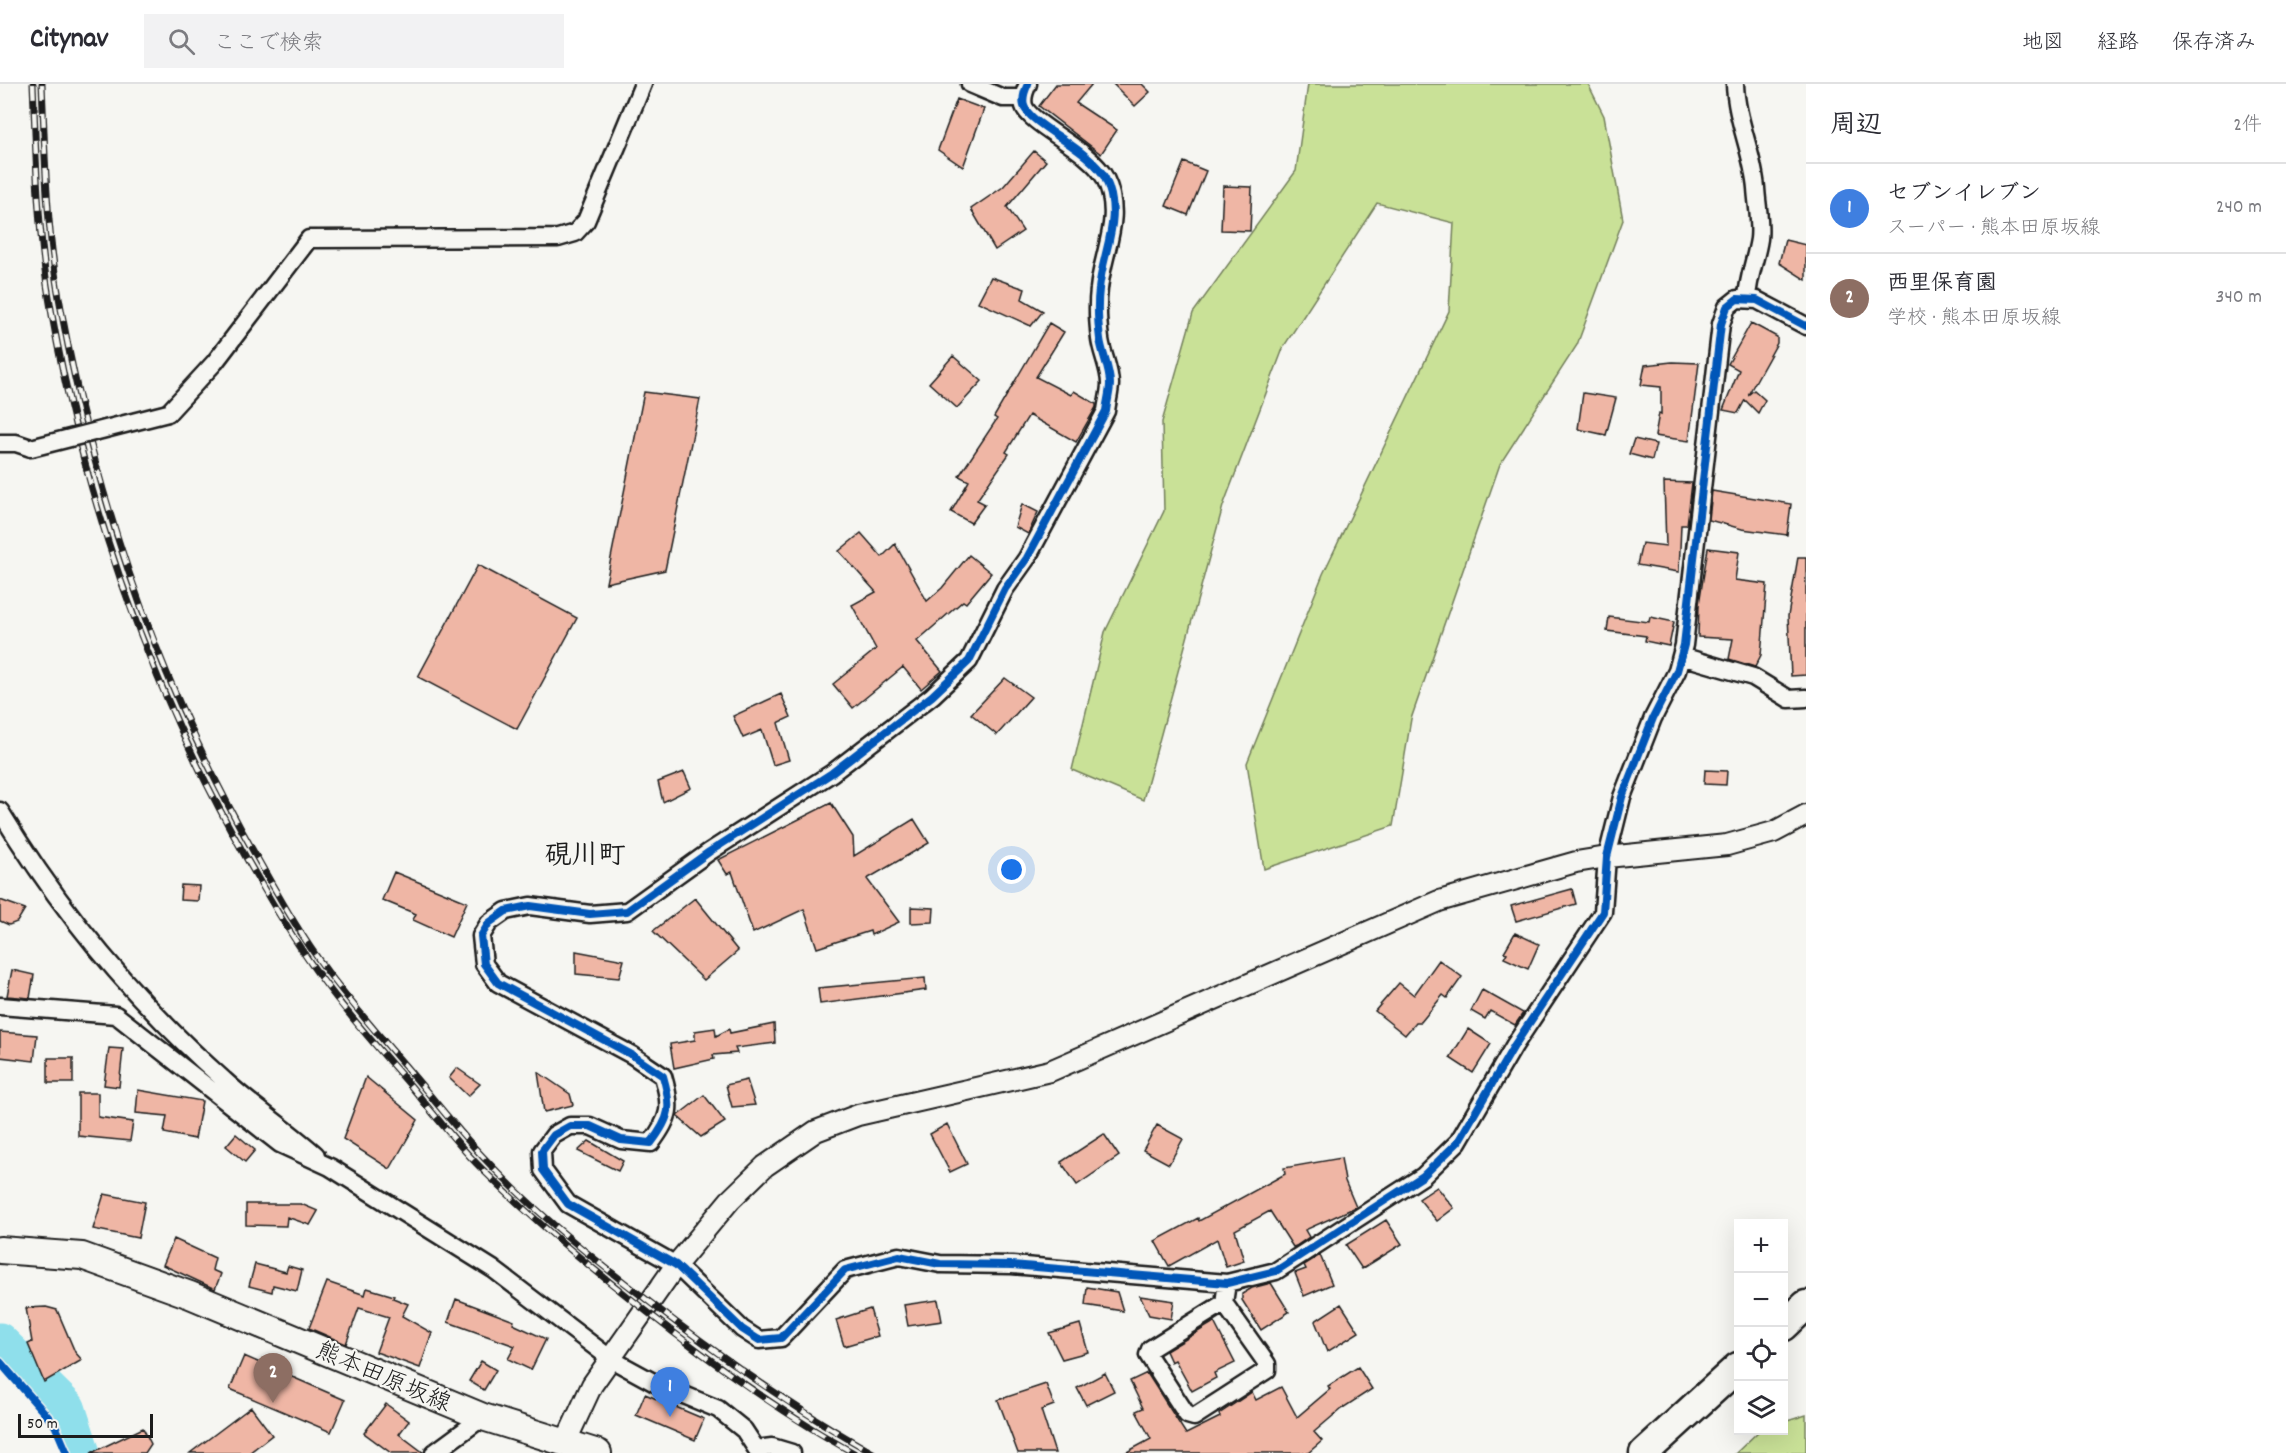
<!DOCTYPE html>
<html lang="ja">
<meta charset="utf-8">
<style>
body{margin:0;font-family:Dekko,"Klee One",sans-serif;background:#f2f2f3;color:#2b2b33}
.controls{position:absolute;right:18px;bottom:18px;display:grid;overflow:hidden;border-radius:0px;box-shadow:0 6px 24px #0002}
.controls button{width:54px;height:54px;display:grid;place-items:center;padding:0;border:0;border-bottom:2px solid #e1e1e2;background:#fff;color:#2b2b33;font:30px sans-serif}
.scale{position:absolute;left:18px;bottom:15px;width:135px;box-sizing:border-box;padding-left:6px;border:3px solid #1c1c1c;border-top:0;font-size:16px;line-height:21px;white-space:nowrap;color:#1c1c1c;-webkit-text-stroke:4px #f6f6f2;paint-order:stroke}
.you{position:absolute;left:1012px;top:786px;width:21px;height:21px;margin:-15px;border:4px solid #fff;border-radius:50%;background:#1a73e8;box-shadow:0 0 0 9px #1a73e833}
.badge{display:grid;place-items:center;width:39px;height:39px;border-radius:50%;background:#0b8043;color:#fff;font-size:20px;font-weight:700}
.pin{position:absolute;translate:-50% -50px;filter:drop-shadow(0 2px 3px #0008)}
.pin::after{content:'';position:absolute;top:32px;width:21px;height:18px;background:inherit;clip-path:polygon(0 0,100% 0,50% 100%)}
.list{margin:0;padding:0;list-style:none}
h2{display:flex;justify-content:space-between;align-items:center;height:78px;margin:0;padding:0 24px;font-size:26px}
h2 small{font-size:20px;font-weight:400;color:#7c7c81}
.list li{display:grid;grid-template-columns:39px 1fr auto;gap:18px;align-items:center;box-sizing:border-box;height:90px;padding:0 24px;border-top:2px solid #e1e1e2}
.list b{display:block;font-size:22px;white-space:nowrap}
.list p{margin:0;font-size:20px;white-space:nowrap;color:#7c7c81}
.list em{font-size:20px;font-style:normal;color:#7c7c81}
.icon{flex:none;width:33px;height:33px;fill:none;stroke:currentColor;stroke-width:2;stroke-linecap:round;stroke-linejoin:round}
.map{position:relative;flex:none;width:1806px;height:1369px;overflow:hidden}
header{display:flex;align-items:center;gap:36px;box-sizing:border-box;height:84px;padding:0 30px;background:#fff;border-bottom:2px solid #e1e1e2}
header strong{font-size:28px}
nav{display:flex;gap:33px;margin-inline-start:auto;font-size:21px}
.search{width:420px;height:54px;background:#f2f2f3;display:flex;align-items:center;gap:15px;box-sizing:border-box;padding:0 21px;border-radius:0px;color:#7c7c81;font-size:22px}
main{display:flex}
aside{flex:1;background:#fff}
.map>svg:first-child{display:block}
</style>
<header>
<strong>Citynav</strong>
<div class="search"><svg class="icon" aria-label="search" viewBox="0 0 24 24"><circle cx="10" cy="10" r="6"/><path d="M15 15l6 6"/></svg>ここで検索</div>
<nav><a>地図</a><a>経路</a><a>保存済み</a></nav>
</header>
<main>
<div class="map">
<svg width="1806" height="1369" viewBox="0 0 1806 1369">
<rect width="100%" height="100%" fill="#f6f6f2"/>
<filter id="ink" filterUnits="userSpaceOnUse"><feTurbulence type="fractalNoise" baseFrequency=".0167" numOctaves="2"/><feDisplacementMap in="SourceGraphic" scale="12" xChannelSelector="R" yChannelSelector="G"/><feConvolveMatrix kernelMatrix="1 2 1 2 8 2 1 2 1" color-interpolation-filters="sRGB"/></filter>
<g filter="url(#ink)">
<path fill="#c9e197" stroke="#727e5a" stroke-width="1.5" d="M 1308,0 L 1588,0 L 1604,32 L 1623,136 L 1577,261 L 1500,380 L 1411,635 L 1393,742 L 1264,785 L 1247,679 L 1323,490 L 1449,227 L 1454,139 L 1377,119 L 1284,262 L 1223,422 L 1143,716 L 1072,686 L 1105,548 L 1164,427 L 1162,338 L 1193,229 L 1296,87 Z
M 1806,1331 L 1806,1369 L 1736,1369 L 1759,1347 L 1784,1346 L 1784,1338 Z"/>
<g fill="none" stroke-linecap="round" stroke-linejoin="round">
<path stroke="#8fdfeb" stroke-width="33" d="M 0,1255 L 69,1323 L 84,1369"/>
</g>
<path fill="#efb6a5" stroke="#1c1c1c" stroke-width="1.5" d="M 1056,0 L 1092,0 L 1076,19 L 1117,46 L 1101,70 L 1039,22 Z
M 1113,0 L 1142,0 L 1150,8 L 1135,22 Z
M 957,15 L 984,25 L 963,83 L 938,66 Z
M 1034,67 L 1046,77 L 1007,123 L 1023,147 L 995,166 L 971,125 L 1003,103 Z
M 1184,78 L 1206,87 L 1188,131 L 1166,122 Z
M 1223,102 L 1252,103 L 1250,147 L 1221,146 Z
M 1785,156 L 1806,161 L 1806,196 L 1779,179 Z
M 991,193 L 1025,205 L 1022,215 L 1043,227 L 1031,242 L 978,218 Z
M 1049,239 L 1064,248 L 1036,293 L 1071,311 L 1074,307 L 1096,320 L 1096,323 L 1076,358 L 1029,331 L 1006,368 L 1009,370 L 977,416 L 985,420 L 971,439 L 951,428 L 969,397 L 959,392 L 997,335 L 994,333 Z
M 1751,239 L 1777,253 L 1777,259 L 1748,311 L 1754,306 L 1765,316 L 1758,329 L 1745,316 L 1738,329 L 1723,326 L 1739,286 L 1728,280 Z
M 953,272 L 982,297 L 957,324 L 929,299 Z
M 1672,278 L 1699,279 L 1689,357 L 1655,352 L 1659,329 L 1661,330 L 1661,303 L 1641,301 L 1645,281 Z
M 644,308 L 700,315 L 665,486 L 606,499 Z
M 1583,309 L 1616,314 L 1606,351 L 1578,345 Z
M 1634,355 L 1656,360 L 1652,376 L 1629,370 Z
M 1664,398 L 1692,399 L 1687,441 L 1681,441 L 1679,488 L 1637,481 L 1642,459 L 1666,462 Z
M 1712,407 L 1791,420 L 1787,451 L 1742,445 L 1709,436 Z
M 1022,420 L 1038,428 L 1028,450 L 1015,443 Z
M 861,449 L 882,473 L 895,460 L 927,517 L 942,504 L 969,471 L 991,489 L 966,519 L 963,517 L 917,557 L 942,587 L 921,605 L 903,583 L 853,624 L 833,600 L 876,565 L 852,521 L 876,508 L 839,467 Z
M 1708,464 L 1739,468 L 1735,496 L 1767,500 L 1761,571 L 1755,583 L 1729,575 L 1733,555 L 1698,553 L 1699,520 Z
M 1798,473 L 1806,473 L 1806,591 L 1791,592 L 1788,532 Z
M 478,481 L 577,534 L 517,645 L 418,593 Z
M 1609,533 L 1649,538 L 1650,533 L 1674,538 L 1669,562 L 1645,557 L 1646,552 L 1607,547 Z
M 1005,594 L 1031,613 L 997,651 L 971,630 Z
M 781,610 L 791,633 L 778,639 L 789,676 L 773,681 L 762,646 L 743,654 L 733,632 Z
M 1705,686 L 1727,687 L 1726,701 L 1704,700 Z
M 684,688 L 691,704 L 663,718 L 658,698 Z
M 831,719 L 853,753 L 854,772 L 914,735 L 929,759 L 867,795 L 899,838 L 871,851 L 870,847 L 817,864 L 804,825 L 753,849 L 732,788 L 727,790 L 718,776 Z
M 394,788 L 467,818 L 451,853 L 413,836 L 416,830 L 382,816 Z
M 181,801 L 199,802 L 198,817 L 180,816 Z
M 1572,805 L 1576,820 L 1516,837 L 1511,822 Z
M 695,814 L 738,867 L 704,896 L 653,847 Z
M 0,816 L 25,825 L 17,838 L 9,841 L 0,837 Z
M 911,823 L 934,824 L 933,838 L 911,839 Z
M 1515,849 L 1539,860 L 1528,885 L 1504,874 L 1507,869 L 1504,868 Z
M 576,867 L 624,876 L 619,894 L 576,890 Z
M 1439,876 L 1462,893 L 1447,914 L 1443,911 L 1421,938 L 1416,938 L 1405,951 L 1375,927 L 1399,899 L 1414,911 Z
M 12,886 L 34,891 L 30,914 L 7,912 Z
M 925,894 L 926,906 L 820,920 L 818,904 Z
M 1482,906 L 1523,929 L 1515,941 L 1490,927 L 1485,935 L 1471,927 Z
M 774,940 L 775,959 L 735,964 L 737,969 L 713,971 L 714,975 L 674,984 L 670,960 L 695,956 L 695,947 L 715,944 L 716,952 L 729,945 L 730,949 Z
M 1468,945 L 1491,960 L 1473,989 L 1450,974 Z
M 0,948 L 37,951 L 34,977 L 0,973 Z
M 109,964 L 123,965 L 119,1003 L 104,1001 Z
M 48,974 L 73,974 L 73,999 L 48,999 Z
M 457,984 L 480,1000 L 468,1012 L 449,994 Z
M 538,988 L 570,1010 L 573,1021 L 544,1028 Z
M 366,993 L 418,1036 L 390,1085 L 343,1055 Z
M 747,996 L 755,1021 L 732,1023 L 726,1001 Z
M 138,1006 L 202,1017 L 195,1055 L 164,1049 L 167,1032 L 136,1029 Z
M 78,1009 L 98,1009 L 98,1033 L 133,1038 L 130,1057 L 78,1052 Z
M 704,1011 L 725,1038 L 701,1053 L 677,1032 Z
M 947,1040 L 967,1080 L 950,1088 L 930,1050 Z
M 1157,1041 L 1183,1055 L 1169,1080 L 1143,1066 Z
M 236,1050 L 255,1066 L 245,1078 L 226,1062 Z
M 1104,1050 L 1119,1072 L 1077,1101 L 1061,1078 Z
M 589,1057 L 623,1077 L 618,1087 L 578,1067 Z
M 1341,1074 L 1345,1097 L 1356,1123 L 1305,1146 L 1309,1153 L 1296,1162 L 1293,1163 L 1270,1127 L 1235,1146 L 1244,1177 L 1226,1183 L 1217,1155 L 1169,1182 L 1155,1157 L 1198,1134 L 1199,1137 L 1285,1090 L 1284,1084 Z
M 1437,1103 L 1454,1124 L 1437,1137 L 1419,1115 Z
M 104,1110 L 145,1118 L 138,1154 L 93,1145 Z
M 246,1120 L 301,1120 L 318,1127 L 310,1141 L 287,1133 L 286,1142 L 246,1141 Z
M 1386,1136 L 1402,1160 L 1362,1185 L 1346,1161 Z
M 174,1155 L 215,1174 L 212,1186 L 221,1190 L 215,1205 L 163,1181 Z
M 1320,1171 L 1332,1200 L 1304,1212 L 1295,1189 L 1306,1185 L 1304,1181 Z
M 255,1180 L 286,1188 L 288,1182 L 302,1186 L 297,1207 L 273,1201 L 272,1208 L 249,1202 Z
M 327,1198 L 365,1211 L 367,1204 L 394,1212 L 393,1214 L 408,1220 L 402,1232 L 432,1249 L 420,1284 L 376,1268 L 389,1233 L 359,1224 L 346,1260 L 309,1244 Z
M 1271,1199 L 1289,1228 L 1261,1246 L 1242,1216 L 1242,1210 L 1252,1204 Z
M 1087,1203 L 1117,1208 L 1123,1227 L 1085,1221 Z
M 1140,1212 L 1174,1217 L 1171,1235 L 1149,1231 Z
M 456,1215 L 514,1237 L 513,1240 L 546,1255 L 531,1286 L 508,1275 L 515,1262 L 448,1238 Z
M 938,1216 L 942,1237 L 908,1242 L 904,1221 Z
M 1341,1220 L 1359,1248 L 1327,1268 L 1315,1237 Z
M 46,1223 L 57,1226 L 75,1268 L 82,1276 L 44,1298 L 28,1260 L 32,1258 L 26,1224 Z
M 870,1225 L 878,1252 L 844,1262 L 836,1236 Z
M 1214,1238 L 1235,1279 L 1214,1289 L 1216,1294 L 1192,1307 L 1175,1276 L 1171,1278 L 1166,1267 Z
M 1080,1240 L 1088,1268 L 1062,1275 L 1049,1249 Z
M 244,1272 L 345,1316 L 331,1348 L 230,1305 Z
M 481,1277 L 496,1286 L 484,1306 L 469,1297 Z
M 1358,1283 L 1372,1305 L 1341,1325 L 1314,1348 L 1322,1357 L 1308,1369 L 1125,1369 L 1151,1355 L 1136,1327 L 1143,1324 L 1130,1297 L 1147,1289 L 1186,1350 L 1220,1333 L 1219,1330 L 1252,1308 L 1256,1316 L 1281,1303 L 1297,1333 L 1330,1305 L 1328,1302 Z
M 1105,1289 L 1114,1307 L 1086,1321 L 1077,1304 Z
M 1046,1300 L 1054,1321 L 1041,1326 L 1055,1369 L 1018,1369 L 998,1316 Z
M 645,1310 L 704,1335 L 695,1356 L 636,1331 Z
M 386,1320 L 409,1337 L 399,1350 L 424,1369 L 391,1369 L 364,1349 Z
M 251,1323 L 272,1351 L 249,1369 L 190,1369 Z
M 143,1344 L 151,1360 L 145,1369 L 91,1369 Z"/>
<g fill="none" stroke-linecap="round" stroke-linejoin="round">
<defs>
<path id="minor" d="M 970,0 L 1003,14 L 1023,14
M 1028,0 C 1025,6 1022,15 1024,22 C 1030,41 1090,65 1105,94 C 1124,133 1103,165 1099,205 C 1097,221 1098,239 1100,255 C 1102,270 1110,285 1110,300 C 1110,308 1107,318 1106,327 L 1027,474 L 1005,505 L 969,577 L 932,612 L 832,689 L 709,768 L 627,827 L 590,830 L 530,822 L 506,827 L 489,839 L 481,852 L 484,880 L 498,899 L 632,971 L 663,992 C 672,1023 671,1033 651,1059 L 621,1056 L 590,1042 L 570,1042 L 554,1051 L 542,1067 L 543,1086 L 568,1120 L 676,1181 L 742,1245 L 759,1256 L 781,1254 L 845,1186 L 899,1172 L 940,1180 L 1012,1181 L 1227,1199 L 1276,1187 L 1423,1092 L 1458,1058 L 1514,962 L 1603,828 L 1607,773 L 1622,713 L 1653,634 L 1677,587 L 1684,561 L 1721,240 L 1727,223 L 1737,215 L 1757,216 L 1806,242
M 1735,0 C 1736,35 1753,69 1756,104 C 1757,121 1761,139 1759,155 C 1756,175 1748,193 1747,214
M 168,329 L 215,278 L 309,155 L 558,154 L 575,149 L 586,137 L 643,0
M 0,359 L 16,359 L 31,364
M 1681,572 L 1753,593 L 1789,615 L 1806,614
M 0,727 C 61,828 136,918 224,996 C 253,1023 287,1045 316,1071
M 0,922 L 116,931 L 280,1060 L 330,1083 L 493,1185 L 611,1275 L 655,1299 L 718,1325 L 744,1346 L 759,1369
M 1224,1219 L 1267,1280 L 1267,1286 L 1194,1333 L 1187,1331 L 1148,1271 L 1150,1265 L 1224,1219 L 1227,1199
M 757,1365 L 772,1363 L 792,1369
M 434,1369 L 483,1333"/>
<path id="tertiary" d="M 565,1359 L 592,1301 L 676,1181 L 730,1116 L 765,1082 L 816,1047 L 858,1031 L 1050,987 L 1439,817 L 1576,778 L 1607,773 L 1727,761 L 1774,748 L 1806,731"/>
<path id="primary" d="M 0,1166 L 82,1172 L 190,1211 L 483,1333 L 598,1369"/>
<path id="motorway" d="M 1784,1242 L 1806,1221
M 1644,1369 L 1738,1283"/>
</defs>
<use href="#minor" stroke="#1c1c1c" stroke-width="21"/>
<use href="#tertiary" stroke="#1c1c1c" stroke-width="24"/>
<use href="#primary" stroke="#1c1c1c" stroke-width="30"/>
<use href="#motorway" stroke="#1c1c1c" stroke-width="33"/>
<use href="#minor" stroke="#f6f6f2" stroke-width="16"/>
<use href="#tertiary" stroke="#f6f6f2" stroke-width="20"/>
<use href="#primary" stroke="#f6f6f2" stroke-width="26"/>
<use href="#motorway" stroke="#f6f6f2" stroke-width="28"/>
<defs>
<path id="rail" d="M 33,0 C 36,67 37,135 47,201 C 79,403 147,600 248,777 C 270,816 293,855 319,891 C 347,930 379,965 410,1001 C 433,1029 456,1059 481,1084 C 541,1144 606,1196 673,1248 C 731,1292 790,1334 854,1369
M 42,0 C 45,67 46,135 57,202 C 91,402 156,596 256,772 C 278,811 300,851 327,887 C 354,923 384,957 413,991 C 437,1019 459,1048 484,1074 C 542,1136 610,1188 677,1239 C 740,1286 804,1331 873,1369"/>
</defs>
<use href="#rail" stroke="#1c1c1c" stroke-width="7"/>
<use href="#rail" stroke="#f6f6f2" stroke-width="4.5" stroke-dasharray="14" stroke-linecap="butt"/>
<defs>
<path id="minor-bridge" d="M 31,364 L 168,329"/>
</defs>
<use href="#minor-bridge" stroke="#1c1c1c" stroke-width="21" stroke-linecap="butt"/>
<use href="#minor-bridge" stroke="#f6f6f2" stroke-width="16"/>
<defs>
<path id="cycleway" d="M 1028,0 C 1025,6 1022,15 1024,22 C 1030,41 1090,65 1105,94 C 1124,133 1103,165 1099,205 C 1097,221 1098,239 1100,255 C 1102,270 1110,285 1110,300 C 1110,308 1107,318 1106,327 L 1027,474 L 1005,505 L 969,577 L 932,612 L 832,689 L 709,768 L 627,827 L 590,830 L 530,822 L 506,827 L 489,839 L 481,852 L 484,880 L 498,899 L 632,971 L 663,992 C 672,1023 671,1033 651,1059 L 621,1056 L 590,1042 L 570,1042 L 554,1051 L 542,1067 L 543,1086 L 568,1120 L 676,1181 L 742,1245 L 759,1256 L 781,1254 L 845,1186 L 899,1172 L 940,1180 L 1012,1181 L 1227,1199 L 1276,1187 L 1423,1092 L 1458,1058 L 1514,962 L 1603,828 L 1607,773 L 1622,713 L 1653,634 L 1677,587 L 1684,561 L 1721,240 L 1727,223 L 1737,215 L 1757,216 L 1806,242
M 0,1278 L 55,1341 L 67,1369"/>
</defs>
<use href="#cycleway" stroke="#f6f6f2" stroke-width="11"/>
<use href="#cycleway" stroke="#0057b8" stroke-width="8"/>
</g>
</g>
<g text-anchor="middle" stroke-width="4.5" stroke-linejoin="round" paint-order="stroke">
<g font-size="24" fill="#1c1c1c" stroke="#f6f6f2">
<text transform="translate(384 1292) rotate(23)" y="8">熊本田原坂線</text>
</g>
<g font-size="27" font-weight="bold" fill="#1c1c1c" stroke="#f6f6f2">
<text x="585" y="779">硯川町</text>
</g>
</g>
</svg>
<div class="controls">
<button>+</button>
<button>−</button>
<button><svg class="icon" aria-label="locate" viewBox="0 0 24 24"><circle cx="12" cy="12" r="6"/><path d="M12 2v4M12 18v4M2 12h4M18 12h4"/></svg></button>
<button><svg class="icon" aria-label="layers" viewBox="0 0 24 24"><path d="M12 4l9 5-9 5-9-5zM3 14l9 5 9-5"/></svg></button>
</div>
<div class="scale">50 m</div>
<div class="you"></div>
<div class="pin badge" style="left:670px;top:1333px;background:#3f7fe0">1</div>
<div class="pin badge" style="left:273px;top:1319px;background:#8d6e63">2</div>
</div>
<aside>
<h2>周辺<small>2件</small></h2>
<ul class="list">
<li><span class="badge" style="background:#3f7fe0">1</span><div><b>セブンイレブン</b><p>スーパー · 熊本田原坂線</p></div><em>240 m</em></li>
<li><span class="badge" style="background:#8d6e63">2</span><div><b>西里保育園</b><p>学校 · 熊本田原坂線</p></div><em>340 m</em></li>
</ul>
</aside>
</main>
